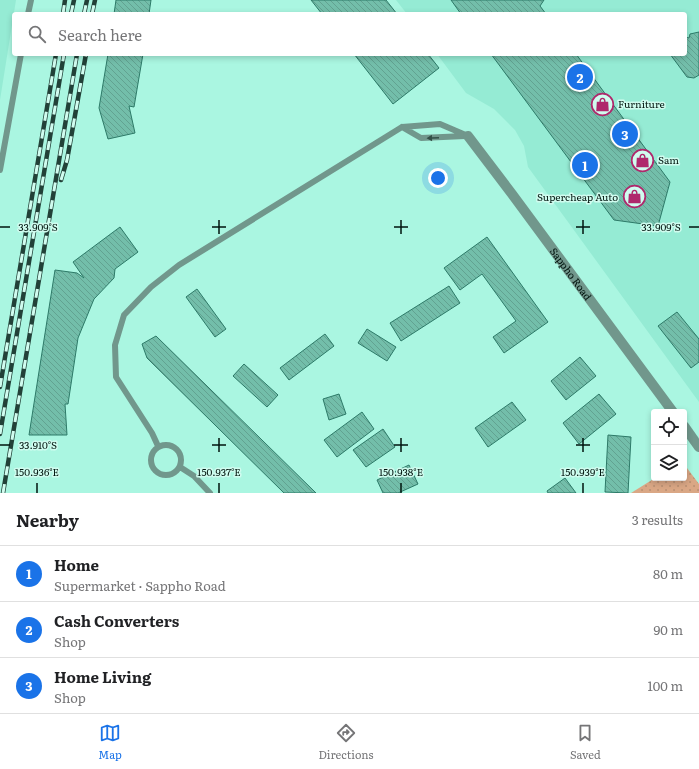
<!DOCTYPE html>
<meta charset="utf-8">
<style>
body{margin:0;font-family:Literata,serif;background:#f6f6f6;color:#202124}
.controls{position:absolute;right:12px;bottom:12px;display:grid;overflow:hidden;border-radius:4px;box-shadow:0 2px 6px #0003}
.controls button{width:36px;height:36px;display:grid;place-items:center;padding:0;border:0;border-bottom:1px solid #e0e0e0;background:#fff;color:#202124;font:20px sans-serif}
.you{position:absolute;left:438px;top:178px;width:14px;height:14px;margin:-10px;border:3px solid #fff;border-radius:50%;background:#1a73e8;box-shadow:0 0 0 6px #1a73e833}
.badge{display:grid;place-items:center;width:26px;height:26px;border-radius:50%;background:#1a73e8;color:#fff;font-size:13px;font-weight:700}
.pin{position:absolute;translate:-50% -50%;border:2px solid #fff;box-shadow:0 1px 4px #0006}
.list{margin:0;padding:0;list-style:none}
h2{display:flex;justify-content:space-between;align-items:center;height:52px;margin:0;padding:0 16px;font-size:17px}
h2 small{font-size:13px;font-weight:400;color:#757577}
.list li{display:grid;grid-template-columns:26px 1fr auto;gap:12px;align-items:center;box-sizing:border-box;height:56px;padding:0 16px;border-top:1px solid #e0e0e0}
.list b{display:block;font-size:15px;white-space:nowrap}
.list p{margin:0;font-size:13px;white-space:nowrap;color:#757577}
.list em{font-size:13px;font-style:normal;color:#757577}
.icon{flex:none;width:22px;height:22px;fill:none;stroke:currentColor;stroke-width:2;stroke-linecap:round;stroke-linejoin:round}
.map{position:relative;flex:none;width:699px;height:493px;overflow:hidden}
.search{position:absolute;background:#fff;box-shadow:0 2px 6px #0003;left:12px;right:12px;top:12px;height:44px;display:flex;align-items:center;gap:10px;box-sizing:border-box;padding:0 14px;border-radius:4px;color:#757577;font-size:15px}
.sheet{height:220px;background:#fff}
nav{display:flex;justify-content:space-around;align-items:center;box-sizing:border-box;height:56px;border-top:1px solid #e0e0e0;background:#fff;font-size:11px;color:#757577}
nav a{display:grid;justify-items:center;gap:2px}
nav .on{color:#1a73e8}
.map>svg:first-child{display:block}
</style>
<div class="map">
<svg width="699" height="493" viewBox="0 0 699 493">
<defs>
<pattern id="green-dots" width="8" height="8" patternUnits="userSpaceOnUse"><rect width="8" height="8" fill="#daa785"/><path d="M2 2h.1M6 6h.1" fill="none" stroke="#b98f72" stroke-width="1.8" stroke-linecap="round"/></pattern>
<pattern id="building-back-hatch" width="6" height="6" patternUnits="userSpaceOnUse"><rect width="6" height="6" fill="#73beaa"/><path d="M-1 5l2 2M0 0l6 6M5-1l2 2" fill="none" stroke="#62a291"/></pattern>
</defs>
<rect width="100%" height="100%" fill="#aaf6e1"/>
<path fill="#95ebd4" d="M 0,0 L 16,0 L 0,100 Z
M 396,0 L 699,0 L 699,402 L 528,167 L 524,146 L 515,130 L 494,109 L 466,93 L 437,54 L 685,54 L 685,14 L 407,14 Z"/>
<path fill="url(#green-dots)" d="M 684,464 L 699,484 L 699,493 L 631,493 L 655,478 L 684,478 Z"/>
<path fill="url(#building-back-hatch)" stroke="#2d7a68" d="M 116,0 L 151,0 L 149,14 L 114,14 Z
M 311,0 L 386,0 L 397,14 L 322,14 Z
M 451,0 L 544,0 L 540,6 L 546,14 L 461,14 Z
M 699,32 L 699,75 L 694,78 L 687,77 L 670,54 L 685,54 L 685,37 L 689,38 L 690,34 Z
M 108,54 L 143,54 L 134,107 L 129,106 L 135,133 L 108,139 L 99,108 Z
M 354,54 L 428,54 L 439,68 L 393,104 Z
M 491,54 L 576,54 L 670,182 L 658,226 L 614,220 Z
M 120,227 L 138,252 L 115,269 L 114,278 L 94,299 L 78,338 L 68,404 L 65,404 L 67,435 L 29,435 L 55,270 L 77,273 L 84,278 L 73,262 Z
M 487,237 L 548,322 L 504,353 L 493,337 L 516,321 L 482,274 L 460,290 L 444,268 Z
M 449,286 L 460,303 L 401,341 L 390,323 Z
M 197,289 L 226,329 L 215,337 L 186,297 Z
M 677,312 L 699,339 L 699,362 L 691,368 L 658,326 Z
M 367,329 L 396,347 L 387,361 L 358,343 Z
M 325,334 L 334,346 L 289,380 L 280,368 Z
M 156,336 L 316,493 L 284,493 L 147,358 L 142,344 Z
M 580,357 L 596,376 L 566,400 L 551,381 Z
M 244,364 L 278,395 L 267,407 L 233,376 Z
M 339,394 L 346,414 L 329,420 L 323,399 Z
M 599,394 L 616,414 L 579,444 L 563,423 Z
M 512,402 L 526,420 L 488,447 L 475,428 Z
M 362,412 L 374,429 L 337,457 L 324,440 Z
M 383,429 L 395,447 L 366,467 L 353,450 Z
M 608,435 L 631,437 L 628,493 L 605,492 Z
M 409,465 L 418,484 L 398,493 L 383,493 L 377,480 Z
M 565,478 L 576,493 L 548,493 L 547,491 Z"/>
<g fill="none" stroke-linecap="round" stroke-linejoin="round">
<path stroke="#71978c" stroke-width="6" d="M 28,14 L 31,0
M 402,127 L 421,138 L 465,136
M 0,170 L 21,54
M151 460a15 15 0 1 1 30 0a15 15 0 1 1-30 0Z
M 158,446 L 152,433 L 116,377 L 115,345 L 124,315 L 151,287 L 179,265 L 402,127 L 440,124 L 468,136
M 180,467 L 194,476 L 210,493"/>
<g stroke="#71978c" stroke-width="10">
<path id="s1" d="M 468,136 L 512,194 L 673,412"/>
<path d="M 684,426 L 699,447"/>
</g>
<defs>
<path id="rail" d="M 63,14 L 65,0
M 71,14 L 74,0
M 84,14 L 87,0
M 92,14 L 95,0
M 61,180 L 67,160 L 86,54
M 0,387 L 56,54
M 0,434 L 64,54
M 3,493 L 77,54"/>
</defs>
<use href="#rail" stroke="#224138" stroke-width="4.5"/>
<use href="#rail" stroke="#d0fcef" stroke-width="3" stroke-dasharray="9" stroke-linecap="butt"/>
</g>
<defs><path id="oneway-solid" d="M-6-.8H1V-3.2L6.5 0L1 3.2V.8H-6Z"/></defs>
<use fill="#334f47" href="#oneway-solid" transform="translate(433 138) rotate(178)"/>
<path fill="none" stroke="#00140e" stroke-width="1.5" d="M 219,220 L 219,234M 401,220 L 401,234M 583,220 L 583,234M 0,227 L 10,227M 212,227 L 226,227M 394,227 L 408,227M 576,227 L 590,227M 689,227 L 699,227M 219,438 L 219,452M 401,438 L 401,452M 583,438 L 583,452M 0,445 L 10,445M 212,445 L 226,445M 394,445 L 408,445M 576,445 L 590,445M 37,483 L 37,493M 219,483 L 219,493M 401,483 L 401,493M 583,483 L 583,493"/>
<defs>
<symbol id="shop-ring" viewBox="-11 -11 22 22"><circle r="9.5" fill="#d0fcef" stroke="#af286c" stroke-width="1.5"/><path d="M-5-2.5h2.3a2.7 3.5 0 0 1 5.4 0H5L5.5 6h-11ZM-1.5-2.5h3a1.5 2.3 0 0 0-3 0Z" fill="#af286c"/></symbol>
</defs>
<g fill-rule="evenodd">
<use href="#shop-ring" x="590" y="92" width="25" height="25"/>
<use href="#shop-ring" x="630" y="148" width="25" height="25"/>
<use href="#shop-ring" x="622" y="184" width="25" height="25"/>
</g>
<g text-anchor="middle" stroke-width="3" stroke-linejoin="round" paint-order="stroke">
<g font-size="10" fill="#00140e" stroke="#d0fcef" text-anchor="start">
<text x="618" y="108">Furniture</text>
<text x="658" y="164">Sam</text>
<text x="618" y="201" text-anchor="end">Supercheap Auto</text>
</g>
<g font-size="10" fill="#00140e" stroke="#d0fcef">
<text dy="4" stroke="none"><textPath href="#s1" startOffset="172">Sappho Road</textPath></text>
</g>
</g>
<g font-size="10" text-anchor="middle" fill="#00140e" stroke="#d0fcef" stroke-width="3" stroke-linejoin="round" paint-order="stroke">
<text x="38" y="231">33.909°S</text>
<text x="661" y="231">33.909°S</text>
<text x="38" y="449">33.910°S</text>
<text x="37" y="476">150.936°E</text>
<text x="219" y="476">150.937°E</text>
<text x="401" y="476">150.938°E</text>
<text x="583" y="476">150.939°E</text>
</g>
</svg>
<div class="controls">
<button><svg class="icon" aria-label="locate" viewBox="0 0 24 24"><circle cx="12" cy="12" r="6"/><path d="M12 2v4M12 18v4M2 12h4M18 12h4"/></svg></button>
<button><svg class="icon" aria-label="layers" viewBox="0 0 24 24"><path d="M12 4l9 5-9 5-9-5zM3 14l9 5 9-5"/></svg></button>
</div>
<div class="you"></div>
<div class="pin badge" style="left:585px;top:165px">1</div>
<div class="pin badge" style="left:580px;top:77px">2</div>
<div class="pin badge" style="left:625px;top:134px">3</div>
<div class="search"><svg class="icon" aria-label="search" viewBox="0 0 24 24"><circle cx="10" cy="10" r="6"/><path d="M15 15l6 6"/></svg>Search here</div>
</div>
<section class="sheet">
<h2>Nearby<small>3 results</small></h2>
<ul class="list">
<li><span class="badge">1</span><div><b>Home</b><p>Supermarket · Sappho Road</p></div><em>80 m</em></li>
<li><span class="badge">2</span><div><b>Cash Converters</b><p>Shop</p></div><em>90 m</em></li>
<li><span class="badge">3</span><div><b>Home Living</b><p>Shop</p></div><em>100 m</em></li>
</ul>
</section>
<nav>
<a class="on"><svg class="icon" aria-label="map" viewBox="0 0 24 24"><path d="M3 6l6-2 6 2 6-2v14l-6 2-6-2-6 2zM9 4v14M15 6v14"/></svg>Map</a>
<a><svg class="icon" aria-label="directions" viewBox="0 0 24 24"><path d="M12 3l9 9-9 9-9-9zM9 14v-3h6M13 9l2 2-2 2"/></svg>Directions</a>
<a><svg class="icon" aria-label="saved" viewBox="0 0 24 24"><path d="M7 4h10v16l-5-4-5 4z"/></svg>Saved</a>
</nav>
